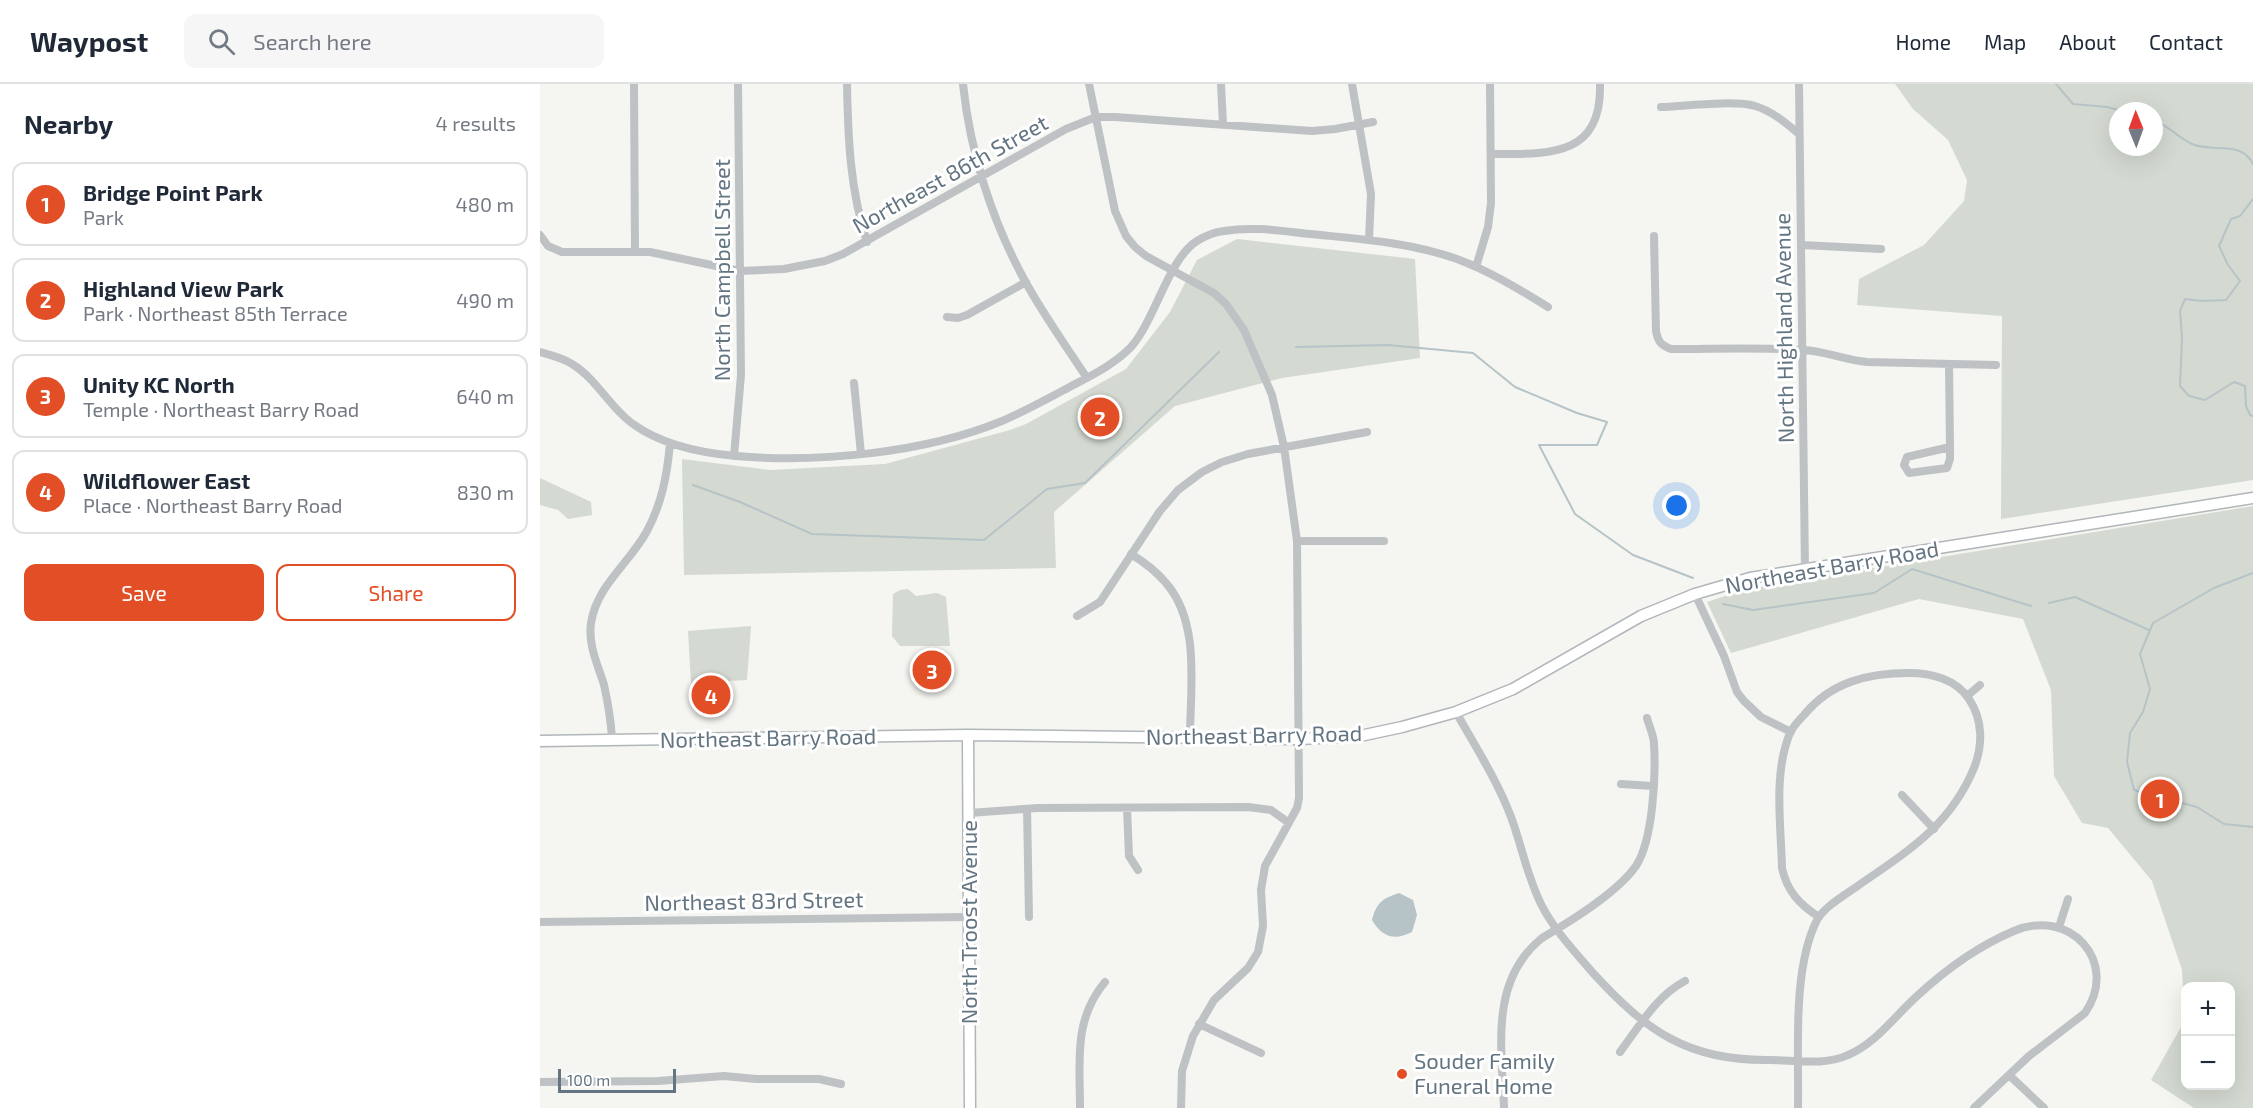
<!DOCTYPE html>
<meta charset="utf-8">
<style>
body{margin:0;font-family:"Exo 2",sans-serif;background:#f6f6f7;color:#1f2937}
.controls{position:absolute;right:18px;bottom:18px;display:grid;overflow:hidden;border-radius:12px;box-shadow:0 6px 24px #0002}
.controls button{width:54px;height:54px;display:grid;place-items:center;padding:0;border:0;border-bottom:2px solid #e0e1e3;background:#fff;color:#1f2937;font:30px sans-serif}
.compass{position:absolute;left:1569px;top:18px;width:54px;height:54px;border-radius:50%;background:#fff;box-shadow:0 6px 24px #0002;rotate:359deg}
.scale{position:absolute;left:18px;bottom:15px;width:118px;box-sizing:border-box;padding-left:6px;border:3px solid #647582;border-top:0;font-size:16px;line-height:21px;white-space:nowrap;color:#647582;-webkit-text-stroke:4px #fff;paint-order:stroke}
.you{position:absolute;left:1137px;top:422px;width:21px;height:21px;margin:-15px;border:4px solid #fff;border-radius:50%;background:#1a73e8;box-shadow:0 0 0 9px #1a73e833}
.badge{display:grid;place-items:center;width:39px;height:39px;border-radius:50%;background:#e24e25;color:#fff;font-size:20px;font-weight:700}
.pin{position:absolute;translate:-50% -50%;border:3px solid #fff;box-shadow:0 2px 6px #0006}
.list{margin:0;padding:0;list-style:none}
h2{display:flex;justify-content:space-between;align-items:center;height:78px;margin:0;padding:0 24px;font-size:26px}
h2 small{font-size:20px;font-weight:400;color:#747a83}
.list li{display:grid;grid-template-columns:39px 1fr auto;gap:18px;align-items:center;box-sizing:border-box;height:84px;margin:0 12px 12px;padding:0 12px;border:2px solid #e0e1e3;border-radius:12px}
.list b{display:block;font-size:22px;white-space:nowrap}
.list p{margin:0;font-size:20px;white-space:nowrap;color:#747a83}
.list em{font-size:20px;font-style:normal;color:#747a83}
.actions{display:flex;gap:12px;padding:18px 24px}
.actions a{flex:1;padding:14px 0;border:2px solid #e24e25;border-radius:12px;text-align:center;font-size:21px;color:#e24e25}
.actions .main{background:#e24e25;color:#fff}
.icon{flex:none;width:33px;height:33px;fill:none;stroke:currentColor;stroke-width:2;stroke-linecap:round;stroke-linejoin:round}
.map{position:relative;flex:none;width:1713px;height:1024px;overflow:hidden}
header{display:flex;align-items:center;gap:36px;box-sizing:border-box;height:84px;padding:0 30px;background:#fff;border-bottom:2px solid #e0e1e3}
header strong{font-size:28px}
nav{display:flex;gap:33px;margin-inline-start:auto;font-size:21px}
.search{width:420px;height:54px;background:#f6f6f7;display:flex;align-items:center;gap:15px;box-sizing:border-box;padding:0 21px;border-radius:12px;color:#747a83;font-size:22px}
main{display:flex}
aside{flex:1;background:#fff}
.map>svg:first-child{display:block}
</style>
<header>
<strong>Waypost</strong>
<div class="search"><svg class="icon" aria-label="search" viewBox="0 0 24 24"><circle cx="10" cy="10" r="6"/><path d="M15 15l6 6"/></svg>Search here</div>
<nav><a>Home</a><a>Map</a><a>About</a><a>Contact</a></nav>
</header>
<main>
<aside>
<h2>Nearby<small>4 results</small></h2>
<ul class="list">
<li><span class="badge">1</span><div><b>Bridge Point Park</b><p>Park</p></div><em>480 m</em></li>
<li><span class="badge">2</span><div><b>Highland View Park</b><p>Park · Northeast 85th Terrace</p></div><em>490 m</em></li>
<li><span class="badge">3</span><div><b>Unity KC North</b><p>Temple · Northeast Barry Road</p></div><em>640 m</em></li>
<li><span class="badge">4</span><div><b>Wildflower East</b><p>Place · Northeast Barry Road</p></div><em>830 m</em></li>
</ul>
<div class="actions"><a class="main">Save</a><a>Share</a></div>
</aside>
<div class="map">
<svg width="1713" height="1024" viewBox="0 0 1713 1024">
<rect width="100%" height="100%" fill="#f5f5f1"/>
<path fill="#d4dad1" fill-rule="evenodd" d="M 1355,0 L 1713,0 L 1713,396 L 1461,435 L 1462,232 L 1317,221 L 1319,195 L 1384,161 L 1424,117 L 1427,96 L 1408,56 L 1373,25 ZM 1578,27 L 1614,27 L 1614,63 L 1578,63 Z
M 697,155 L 875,175 L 880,274 L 742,294 L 635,322 L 514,428 L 516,484 L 144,491 L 142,375 L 230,386 L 345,380 L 470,346 L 486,340 L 586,285 L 630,228 L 657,176 Z
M 0,394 L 51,418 L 52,431 L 28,435 L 18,426 L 0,421 Z
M 1713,422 L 1713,1024 L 1654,1024 L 1611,996 L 1645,936 L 1642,886 L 1612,797 L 1568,744 L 1542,739 L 1514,692 L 1511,606 L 1483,535 L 1379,515 L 1191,569 L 1167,518 L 1206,505 ZM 1646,902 L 1690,902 L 1690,1002 L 1646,1002 Z
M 368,505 L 376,512 L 397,509 L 406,513 L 410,562 L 360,562 L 352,552 L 353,510 L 360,506 Z
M 211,542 L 207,596 L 151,599 L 148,547 Z"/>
<path fill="#b6c3c7" d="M 859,809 L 873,816 L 877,831 L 872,848 C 854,857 842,853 832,836 C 836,819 843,814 859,809 Z"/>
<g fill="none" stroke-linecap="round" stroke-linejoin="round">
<path stroke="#b6c3c7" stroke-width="2" d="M 1516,0 L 1533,20 L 1567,23 L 1582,27
M 1614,36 C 1628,42 1637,52 1650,59 C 1670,70 1701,55 1713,80
M 1713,115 L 1700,132 L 1691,135 L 1679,162 L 1688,181 L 1700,197 L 1686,216 L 1661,217 L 1645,215 L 1640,227 L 1642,254 L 1640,302 L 1649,312 L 1665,316 L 1694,298 L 1705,302 L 1706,322 L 1710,331 L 1713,332
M 756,263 L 848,261 L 933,269 L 975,303 L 1037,329 L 1067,338 L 1057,361 L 999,361 L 1035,430 L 1093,471 L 1153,494
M 153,401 L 200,418 L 272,450 L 444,456 L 507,405 L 545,399 L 679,268
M 1713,489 L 1674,504 L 1613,539 L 1600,570 L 1610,605 L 1603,628 L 1590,649 L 1587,678 L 1594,706 L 1657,723 L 1684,740 L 1713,743
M 1509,519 L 1535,513 L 1609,546
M 1183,520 L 1213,526 L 1334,509 L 1372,485 L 1491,522"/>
<defs>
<path id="secondary" d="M 428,651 L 430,1024
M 0,657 L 428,651 L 759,655 L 820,652 L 862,643 L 916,628 L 973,605 L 1101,532 L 1155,510 L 1210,494 L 1713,414"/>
</defs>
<use href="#secondary" stroke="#b0b6ba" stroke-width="13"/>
<path stroke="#bec2c5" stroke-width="8" d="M 94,0 L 95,167
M 307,0 C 308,54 310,106 327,158
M 423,0 C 430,68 452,137 485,197 C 503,230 526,262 547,294
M 549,0 L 575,127 L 586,152 L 595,163 L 606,172 L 674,209 L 686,220 L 704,246 L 732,311 L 744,363 L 757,457 L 759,714 L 757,724 L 725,782 L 721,806 L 723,842 L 718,868 L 708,884 L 674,916 L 653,952 L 642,987 L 641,1024
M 681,0 L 683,40
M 812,0 L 831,110 L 829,156
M 1259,0 L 1265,487
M 1121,23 C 1145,22 1195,16 1215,22 C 1232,27 1246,39 1259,50
M 951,70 C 1008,70 1062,74 1060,0
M 0,151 L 8,162 L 22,168 L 110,168 L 200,187 L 244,185 L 285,177 L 303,170 L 526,45 L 556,33 L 575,33 L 772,47 L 795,45 L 833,38
M 1114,152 L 1116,247 C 1118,258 1121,261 1131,265 C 1174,265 1219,263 1263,266 C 1285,267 1305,276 1327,278 L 1456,281
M 1262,161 L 1341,165
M 936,183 L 948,143 L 951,119 L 950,0
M 407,233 L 418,234 L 427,231 L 486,198
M 0,268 C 11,271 23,274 32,280 C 57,295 70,324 93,340 C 122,361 161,369 196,372 C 279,379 385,369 462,337 C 483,328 503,317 524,306 C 546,294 573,282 591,263 C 615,236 629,174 657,157 C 665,152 675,148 684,147 C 713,142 742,147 770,150 C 819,155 869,158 917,175 C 949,187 979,205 1008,223
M 1409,280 L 1410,363 L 1410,375 L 1407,384 L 1369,389 L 1364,381 L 1367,373 L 1410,363
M 314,299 L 321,370
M 194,372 L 201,291 L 198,0
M 757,457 L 844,457
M 591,470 C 604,478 616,487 626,499 C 661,539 650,605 650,654
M 1155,510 L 1184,572 L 1197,608 L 1204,617 L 1221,633 L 1251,648
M 537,532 L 560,518 L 620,427 L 638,406 L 662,388 L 682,378 L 708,370 L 827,348
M 1427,612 L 1440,601
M 916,628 C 935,662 957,696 971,733 C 982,762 987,793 1002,822 C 1015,847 1035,868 1053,889 C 1106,947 1148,977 1229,976 C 1253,976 1285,982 1308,971 C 1336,959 1354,933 1376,913 C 1404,887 1438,862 1474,847 C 1530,823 1580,878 1545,929 L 1489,972 L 1434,1024
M 72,655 C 71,637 68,619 64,601 C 58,581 48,562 51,539 C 57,501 89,480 107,447 C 122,419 127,391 130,360
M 1081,700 L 1113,702
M 1362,711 L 1394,745
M 587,724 L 589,772 L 598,786
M 487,725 L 489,833
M 429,729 L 498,724 L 708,723 L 731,726 L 749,739
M 0,838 L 428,833
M 1519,843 L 1528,815
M 659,940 L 721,969
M 1080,968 C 1099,943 1116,912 1145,897
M 1469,991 L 1504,1024
M 0,998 L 118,997 L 184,992 L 216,995 L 279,995 L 301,1000
M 540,1024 C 540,978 533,936 565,898
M 964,1024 C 962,964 949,897 1002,854 C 1031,837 1077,809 1096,782 C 1113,756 1116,691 1114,660 C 1114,652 1109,642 1107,634
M 1258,1024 C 1259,969 1252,885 1277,836 C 1285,822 1305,811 1319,801 C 1368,767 1410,742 1434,684 C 1443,661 1443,636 1429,615 C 1416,595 1391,589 1369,589 C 1328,589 1291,598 1264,631 C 1259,636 1253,643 1250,649 C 1233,690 1241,741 1242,784 C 1247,807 1259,820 1279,833"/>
<use href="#secondary" stroke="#fff" stroke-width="10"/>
</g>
<circle fill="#e24e25" stroke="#fff" stroke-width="2" cx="862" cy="990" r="6"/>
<g text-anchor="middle" stroke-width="6" stroke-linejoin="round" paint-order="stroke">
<g font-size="22" fill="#647582" stroke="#fff">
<text transform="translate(410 90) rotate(-29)" y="8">Northeast 86th Street</text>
<text transform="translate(182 186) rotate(-90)" y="8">North Campbell Street</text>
<text transform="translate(1244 244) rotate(-91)" y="8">North Highland Avenue</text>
<text transform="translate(1292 483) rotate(-10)" y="8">Northeast Barry Road</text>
<text transform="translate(714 651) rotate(-1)" y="8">Northeast Barry Road</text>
<text transform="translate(228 654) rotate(-1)" y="8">Northeast Barry Road</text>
<text transform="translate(214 817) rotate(-1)" y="8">Northeast 83rd Street</text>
<text transform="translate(429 838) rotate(-90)" y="8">North Troost Avenue</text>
</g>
<g font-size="22" fill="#647582" stroke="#fff" text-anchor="start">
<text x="874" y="985">Souder Family<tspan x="874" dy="25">Funeral Home</tspan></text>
</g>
</g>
</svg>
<div class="controls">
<button>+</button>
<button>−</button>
</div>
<svg class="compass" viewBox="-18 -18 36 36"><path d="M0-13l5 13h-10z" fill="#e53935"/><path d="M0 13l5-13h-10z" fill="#747a83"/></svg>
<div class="scale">100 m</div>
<div class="you"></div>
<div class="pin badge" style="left:1620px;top:715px">1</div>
<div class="pin badge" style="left:560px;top:333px">2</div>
<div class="pin badge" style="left:392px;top:586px">3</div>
<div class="pin badge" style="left:171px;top:611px">4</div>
</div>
</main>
